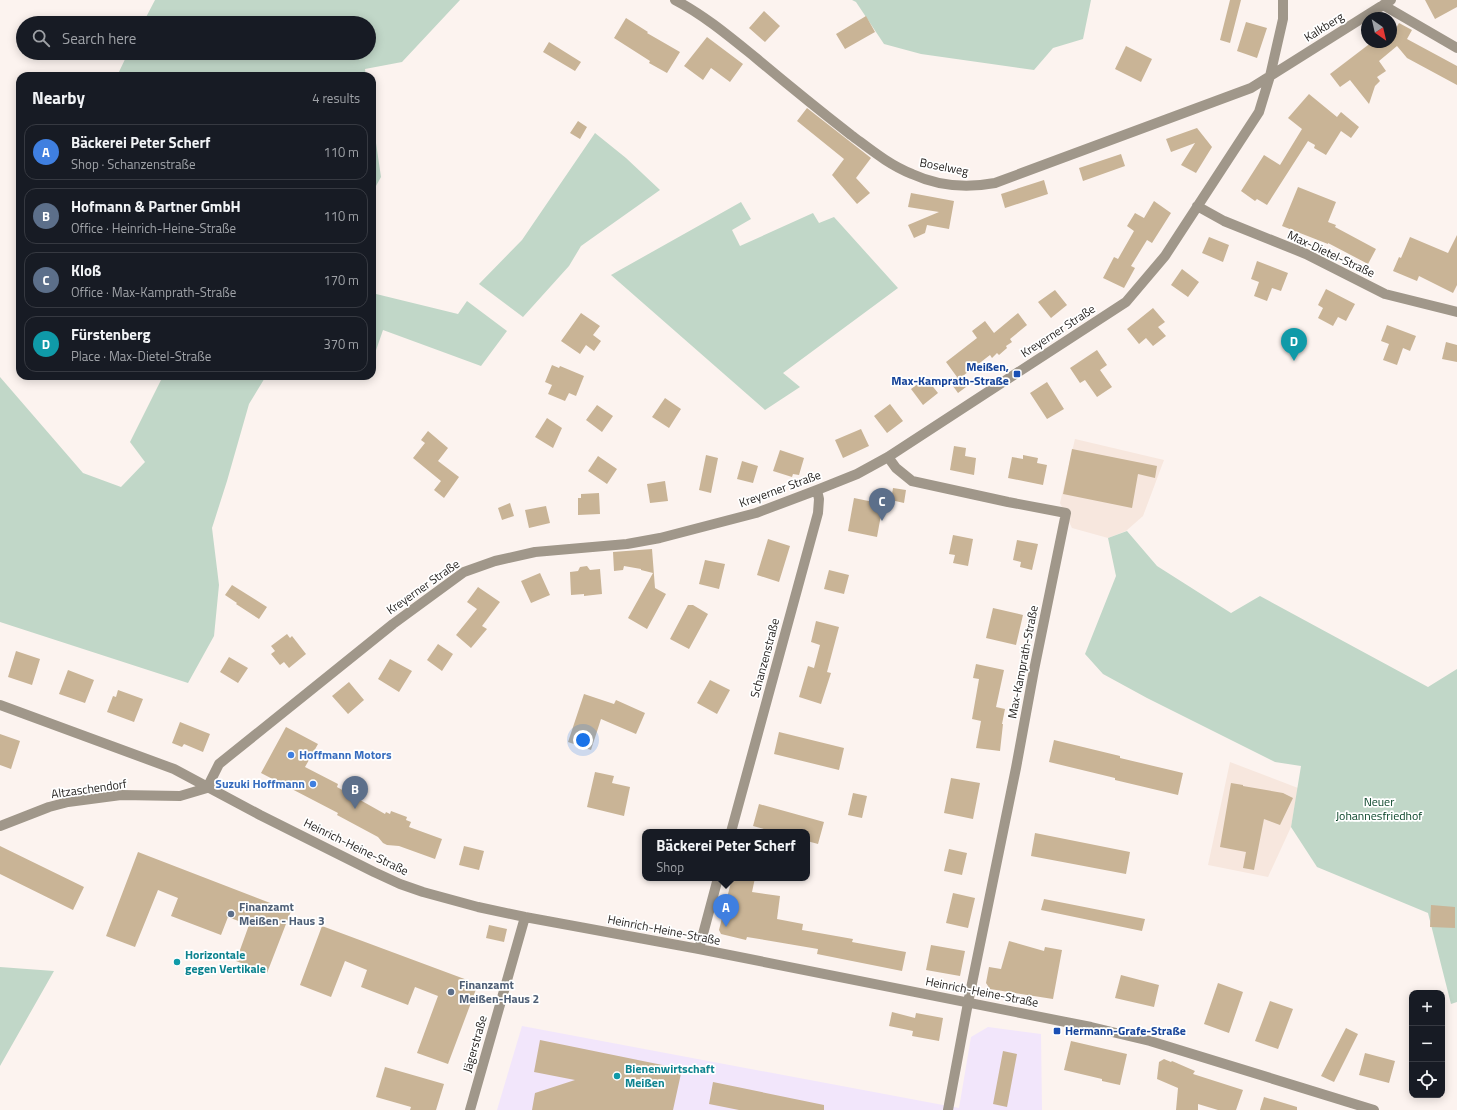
<!DOCTYPE html>
<meta charset="utf-8">
<style>
body{margin:0;font-family:"Titillium Web",sans-serif;background:#242831;color:#f1f3f6}
.controls{position:absolute;right:12px;bottom:12px;display:grid;overflow:hidden;border-radius:8px;box-shadow:0 2px 10px #0003}
.controls button{width:36px;height:36px;display:grid;place-items:center;padding:0;border:0;border-bottom:1px solid #363941;background:#171b24;color:#f1f3f6;font:20px sans-serif}
.compass{position:absolute;left:1361px;top:12px;width:36px;height:36px;border-radius:50%;background:#171b24;box-shadow:0 2px 10px #0003;rotate:146deg}
.you{position:absolute;left:583px;top:740px;width:14px;height:14px;margin:-10px;border:3px solid #fff;border-radius:50%;background:#1a73e8;box-shadow:0 0 0 6px #1a73e833}
.badge{display:grid;place-items:center;width:26px;height:26px;border-radius:50%;background:#b45309;color:#fff;font-size:13px;font-weight:700}
.pin{position:absolute;translate:-50% -33px;filter:drop-shadow(0 1px 2px #0008)}
.pin::after{content:'';position:absolute;top:21px;width:14px;height:12px;background:inherit;clip-path:polygon(0 0,100% 0,50% 100%)}
.popup{position:absolute;left:642px;top:829px;width:168px;height:52px;box-sizing:border-box;display:grid;place-content:center;border-radius:8px;background:#171b24;filter:drop-shadow(0 1px 3px #0005);font-size:13px;white-space:nowrap;color:#9ea1a6}
.popup b{font-size:15px;color:#f1f3f6}
.popup::after{content:'';position:absolute;left:50%;top:100%;margin-left:-8px;border:8px solid transparent;border-top-color:#171b24}
.list{margin:0;padding:0;list-style:none}
h2{display:flex;justify-content:space-between;align-items:center;height:52px;margin:0;padding:0 16px;font-size:17px}
h2 small{font-size:13px;font-weight:400;color:#9ea1a6}
.list li{display:grid;grid-template-columns:26px 1fr auto;gap:12px;align-items:center;box-sizing:border-box;height:56px;margin:0 8px 8px;padding:0 8px;border:1px solid #363941;border-radius:12px}
.list b{display:block;font-size:15px;white-space:nowrap}
.list p{margin:0;font-size:13px;white-space:nowrap;color:#9ea1a6}
.list em{font-size:13px;font-style:normal;color:#9ea1a6}
.icon{flex:none;width:22px;height:22px;fill:none;stroke:currentColor;stroke-width:2;stroke-linecap:round;stroke-linejoin:round}
.map{position:relative;flex:none;width:1457px;height:1110px;overflow:hidden}
.search{position:absolute;background:#171b24;box-shadow:0 2px 10px #0003;left:16px;top:16px;width:360px;height:44px;display:flex;align-items:center;gap:10px;box-sizing:border-box;padding:0 14px;border-radius:22px;color:#9ea1a6;font-size:15px}
.panel{position:absolute;background:#171b24;box-shadow:0 2px 10px #0003;left:16px;top:72px;width:360px;height:308px;border-radius:12px}
.map>svg:first-child{display:block}
</style>
<div class="map">
<svg width="1457" height="1110" viewBox="0 0 1457 1110">
<rect width="100%" height="100%" fill="#fcf3ef"/>
<path fill="#f2e6fb" d="M 522,1026 L 959,1108 L 971,1037 L 988,1027 L 1041,1034 L 1042,1110 L 497,1110 Z"/>
<path fill="#f7e7de" d="M 1075,439 L 1164,460 L 1143,516 L 1126,531 L 1108,538 L 1072,528 L 1060,503 Z
M 1230,762 L 1298,788 L 1291,827 L 1268,877 L 1208,865 Z"/>
<path fill="#c1d7c8" d="M 155,0 L 460,0 L 402,62 L 365,69 L 366,76 L 117,76 L 128,53 L 369,53 L 369,23 L 143,23 Z
M 852,0 L 1091,0 L 1083,39 L 1053,48 L 1034,70 L 921,54 L 884,44 L 856,2 Z
M 372,116 L 381,177 L 372,193 Z
M 595,133 L 626,158 L 660,190 L 581,246 L 569,266 L 523,317 L 479,284 L 522,240 Z
M 741,202 L 751,219 L 732,230 L 740,246 L 813,213 L 819,223 L 834,217 L 898,288 L 783,373 L 800,387 L 765,410 L 611,275 Z
M 372,293 L 458,314 L 467,301 L 507,331 L 481,366 L 383,330 L 372,362 Z
M 163,376 L 266,376 L 249,404 L 227,481 L 212,528 L 219,585 L 214,636 L 188,683 L 0,622 L 0,377 L 83,473 L 121,487 L 145,462 L 130,442 Z
M 1127,531 L 1157,566 L 1231,613 L 1260,596 L 1428,687 L 1457,669 L 1457,1002 L 1451,1004 L 1428,913 L 1317,867 L 1291,827 L 1301,766 L 1275,762 L 1147,698 L 1103,674 L 1085,654 L 1116,576 L 1108,538 Z
M 0,967 L 54,971 L 0,1066 Z"/>
<path fill="#c9b496" d="M 1230,0 L 1241,0 L 1230,43 L 1220,40 Z
M 1425,0 L 1457,0 L 1457,7 L 1435,19 Z
M 764,11 L 780,26 L 765,42 L 749,28 Z
M 866,16 L 875,32 L 845,49 L 836,34 Z
M 626,18 L 648,32 L 647,33 L 680,52 L 667,73 L 649,63 L 650,61 L 614,38 Z
M 1246,22 L 1267,28 L 1257,58 L 1237,51 Z
M 1399,23 L 1412,30 L 1407,39 L 1457,66 L 1457,85 L 1407,58 L 1397,46 L 1379,61 L 1386,71 L 1377,77 L 1380,81 L 1375,86 L 1369,104 L 1350,80 L 1340,87 L 1330,74 L 1372,42 L 1391,42 L 1391,30 L 1393,31 L 1395,30 Z
M 707,37 L 743,64 L 730,82 L 711,68 L 703,80 L 684,66 Z
M 549,42 L 581,62 L 575,71 L 543,52 Z
M 1126,46 L 1152,59 L 1141,82 L 1115,69 Z
M 1309,94 L 1337,117 L 1341,112 L 1359,127 L 1351,138 L 1341,131 L 1326,155 L 1314,148 L 1315,145 L 1308,141 L 1267,205 L 1257,199 L 1255,201 L 1241,191 L 1264,155 L 1280,165 L 1302,129 L 1288,118 Z
M 807,108 L 871,158 L 856,178 L 870,193 L 857,204 L 832,175 L 844,159 L 797,121 Z
M 578,121 L 587,127 L 580,139 L 570,133 Z
M 1197,128 L 1212,147 L 1196,173 L 1181,165 L 1195,143 L 1171,152 L 1166,139 Z
M 1121,154 L 1125,166 L 1083,181 L 1079,168 Z
M 1044,180 L 1048,194 L 1005,208 L 1001,194 Z
M 1298,187 L 1336,202 L 1328,222 L 1336,225 L 1335,227 L 1376,249 L 1368,264 L 1328,243 L 1328,244 L 1282,226 Z
M 911,193 L 954,201 L 949,229 L 927,225 L 925,233 L 914,238 L 908,225 L 939,212 L 908,207 Z
M 1154,201 L 1171,213 L 1152,243 L 1147,240 L 1131,266 L 1135,268 L 1124,288 L 1103,278 L 1114,257 L 1118,259 L 1134,231 L 1127,226 L 1135,213 L 1144,218 Z
M 1457,235 L 1457,285 L 1453,293 L 1419,276 L 1417,281 L 1393,271 L 1399,257 L 1401,258 L 1410,237 L 1448,253 Z
M 1209,237 L 1229,245 L 1223,262 L 1202,253 Z
M 1257,261 L 1288,273 L 1281,291 L 1272,288 L 1267,301 L 1254,296 L 1259,282 L 1251,279 Z
M 1182,269 L 1199,282 L 1188,297 L 1171,285 Z
M 1326,289 L 1355,304 L 1346,321 L 1338,317 L 1333,326 L 1318,318 L 1323,308 L 1318,305 Z
M 1055,290 L 1067,305 L 1051,318 L 1038,302 Z
M 1153,308 L 1165,322 L 1158,327 L 1166,336 L 1153,346 L 1146,338 L 1139,344 L 1127,329 Z
M 581,313 L 600,326 L 593,335 L 601,341 L 594,351 L 586,345 L 580,354 L 561,341 Z
M 1018,313 L 1027,325 L 1010,339 L 1012,342 L 1006,346 L 1007,348 L 999,355 L 997,353 L 992,358 L 990,355 L 964,375 L 970,384 L 958,393 L 950,382 L 957,377 L 946,362 L 977,338 L 972,331 L 985,321 L 994,333 Z
M 1387,325 L 1416,336 L 1410,351 L 1403,348 L 1397,365 L 1383,360 L 1389,344 L 1381,341 Z
M 1446,342 L 1457,345 L 1457,362 L 1442,359 Z
M 1097,350 L 1107,365 L 1100,370 L 1112,387 L 1097,397 L 1085,380 L 1080,383 L 1070,368 Z
M 552,365 L 559,368 L 560,366 L 584,376 L 576,396 L 569,393 L 565,401 L 548,394 L 552,385 L 545,382 Z
M 926,378 L 938,393 L 923,405 L 911,389 Z
M 1047,382 L 1064,409 L 1047,419 L 1030,393 Z
M 665,398 L 681,409 L 669,428 L 652,417 Z
M 890,404 L 903,421 L 887,433 L 874,416 Z
M 597,405 L 613,416 L 602,432 L 586,420 Z
M 547,418 L 562,428 L 553,448 L 535,437 Z
M 861,429 L 869,446 L 843,458 L 835,440 Z
M 428,431 L 448,448 L 438,461 L 459,477 L 444,498 L 434,490 L 441,481 L 413,458 L 425,443 L 421,440 Z
M 954,446 L 966,448 L 965,456 L 976,458 L 974,475 L 950,470 Z
M 1072,449 L 1157,466 L 1155,478 L 1138,474 L 1132,508 L 1063,494 Z
M 780,450 L 804,458 L 799,475 L 793,474 L 792,477 L 773,471 Z
M 706,455 L 718,458 L 711,493 L 699,490 Z
M 1023,455 L 1038,458 L 1037,463 L 1047,465 L 1043,485 L 1008,478 L 1012,457 L 1023,459 Z
M 598,456 L 617,469 L 607,484 L 588,471 Z
M 742,461 L 758,466 L 753,483 L 737,479 Z
M 665,481 L 668,501 L 650,503 L 647,484 Z
M 893,488 L 906,490 L 904,503 L 891,500 Z
M 599,493 L 600,514 L 578,515 L 578,498 L 581,498 L 581,494 Z
M 854,498 L 883,504 L 877,537 L 848,531 Z
M 510,503 L 514,516 L 502,520 L 498,508 Z
M 546,506 L 550,523 L 529,528 L 525,510 Z
M 953,535 L 973,539 L 968,566 L 953,563 L 955,555 L 949,554 Z
M 768,539 L 790,546 L 779,582 L 757,575 Z
M 1017,540 L 1038,544 L 1032,570 L 1020,567 L 1021,562 L 1013,560 Z
M 652,549 L 655,588 L 666,594 L 647,629 L 628,618 L 653,573 L 641,570 L 641,569 L 624,566 L 623,570 L 614,571 L 613,552 Z
M 705,560 L 725,564 L 719,589 L 699,584 Z
M 587,566 L 590,570 L 600,569 L 602,594 L 584,596 L 584,594 L 571,595 L 570,572 L 578,571 L 580,567 Z
M 829,570 L 849,575 L 844,594 L 824,589 Z
M 540,573 L 550,595 L 531,603 L 521,581 Z
M 232,585 L 267,607 L 259,619 L 236,604 L 237,603 L 225,595 Z
M 478,587 L 500,602 L 482,626 L 487,629 L 471,648 L 456,635 L 477,609 L 467,602 Z
M 688,605 L 693,605 L 708,614 L 689,649 L 670,639 Z
M 993,608 L 1023,615 L 1016,645 L 986,638 Z
M 816,621 L 839,627 L 827,672 L 831,673 L 821,704 L 799,697 L 808,666 L 814,668 L 820,645 L 811,642 Z
M 287,634 L 290,638 L 292,636 L 306,654 L 289,668 L 284,662 L 280,665 L 271,654 L 275,651 L 271,646 Z
M 438,644 L 453,654 L 442,671 L 427,660 Z
M 16,651 L 40,659 L 32,685 L 8,677 Z
M 229,657 L 248,668 L 238,683 L 220,672 Z
M 390,659 L 412,671 L 399,692 L 378,679 Z
M 976,664 L 1004,670 L 996,707 L 1005,709 L 1002,724 L 1003,724 L 1000,751 L 976,748 L 981,721 L 972,719 L 979,679 L 973,678 Z
M 68,670 L 94,680 L 85,703 L 59,694 Z
M 710,680 L 730,690 L 717,714 L 697,703 Z
M 349,682 L 364,700 L 348,714 L 332,696 Z
M 118,690 L 143,699 L 134,722 L 107,712 L 113,696 L 116,697 Z
M 584,694 L 614,704 L 616,700 L 645,713 L 636,734 L 601,719 L 591,750 L 568,742 Z
M 180,722 L 210,734 L 203,752 L 184,744 L 182,747 L 172,743 Z
M 286,727 L 318,744 L 305,767 L 338,784 L 337,787 L 385,814 L 386,812 L 390,814 L 391,811 L 407,817 L 406,820 L 411,822 L 409,827 L 442,839 L 435,859 L 399,846 L 387,845 L 383,843 L 378,837 L 337,815 L 338,813 L 261,773 Z
M 779,732 L 844,748 L 839,770 L 774,754 Z
M 0,734 L 20,741 L 11,769 L 0,765 Z
M 1054,740 L 1120,756 L 1120,758 L 1183,773 L 1178,795 L 1115,780 L 1115,778 L 1049,762 Z
M 595,772 L 614,776 L 612,783 L 630,787 L 624,816 L 587,807 Z
M 951,778 L 980,783 L 973,819 L 944,813 Z
M 1231,783 L 1243,785 L 1243,786 L 1283,793 L 1293,798 L 1280,825 L 1264,819 L 1254,870 L 1243,868 L 1246,852 L 1220,847 Z
M 853,793 L 867,796 L 862,818 L 848,815 Z
M 759,804 L 824,822 L 818,844 L 807,841 L 807,832 L 775,832 L 753,826 Z
M 1035,833 L 1130,852 L 1126,874 L 1031,856 Z
M 0,846 L 84,887 L 73,910 L 0,874 Z
M 464,846 L 484,851 L 479,870 L 459,865 Z
M 949,849 L 967,853 L 962,875 L 944,871 Z
M 138,852 L 291,911 L 267,973 L 236,961 L 249,925 L 228,917 L 221,935 L 171,916 L 178,898 L 158,890 L 135,947 L 106,936 Z
M 732,878 L 755,878 L 752,892 L 780,896 L 777,919 L 803,924 L 802,930 L 853,939 L 852,942 L 906,952 L 902,971 L 817,954 L 818,949 L 747,937 L 746,940 L 721,934 L 719,930 Z
M 953,893 L 975,898 L 968,928 L 946,923 Z
M 1044,899 L 1145,919 L 1142,931 L 1041,910 Z
M 1431,905 L 1455,907 L 1455,928 L 1430,927 Z
M 489,925 L 507,929 L 504,942 L 486,938 Z
M 322,926 L 478,984 L 448,1064 L 417,1053 L 438,996 L 415,987 L 408,1005 L 361,987 L 367,970 L 345,961 L 331,997 L 300,985 Z
M 1009,941 L 1044,951 L 1045,947 L 1062,950 L 1053,999 L 990,989 L 986,983 L 989,967 L 1001,969 Z
M 931,945 L 965,951 L 960,976 L 926,970 Z
M 1121,975 L 1159,985 L 1154,1007 L 1115,998 Z
M 1218,983 L 1243,992 L 1229,1033 L 1204,1024 Z
M 1270,1001 L 1293,1009 L 1278,1049 L 1255,1041 Z
M 892,1012 L 915,1018 L 916,1013 L 943,1018 L 939,1041 L 912,1036 L 913,1031 L 889,1026 Z
M 1346,1028 L 1358,1034 L 1334,1082 L 1321,1076 Z
M 540,1040 L 682,1069 L 673,1110 L 532,1110 L 535,1093 L 575,1080 L 534,1072 Z
M 1071,1041 L 1127,1054 L 1120,1085 L 1102,1081 L 1102,1079 L 1064,1070 Z
M 1003,1051 L 1017,1054 L 1007,1107 L 993,1104 Z
M 1365,1053 L 1395,1061 L 1389,1083 L 1359,1075 Z
M 1164,1059 L 1171,1062 L 1172,1061 L 1195,1071 L 1193,1074 L 1243,1090 L 1236,1110 L 1218,1110 L 1198,1104 L 1198,1110 L 1176,1110 L 1178,1088 L 1157,1079 L 1159,1062 Z
M 385,1067 L 444,1084 L 436,1110 L 410,1110 L 411,1107 L 376,1097 Z
M 713,1082 L 824,1105 L 824,1110 L 739,1110 L 709,1104 Z
M 1264,1097 L 1297,1107 L 1297,1110 L 1260,1110 Z"/>
<g fill="none" stroke-linecap="round" stroke-linejoin="round">
<path stroke="#a0978a" stroke-width="10" d="M 675,0 C 704,15 730,37 756,58 C 787,84 819,110 851,135 C 870,149 889,165 912,174 C 938,186 968,188 995,183 L 1251,88 L 1391,0
M 1383,5 L 1457,48
M 1197,206 L 1224,221 L 1306,254 L 1385,294 L 1457,312
M 888,457 L 896,468 L 912,481 L 1008,502 L 1066,513 L 1034,670 L 1016,768 L 968,1003 L 948,1110
M 0,705 L 174,769 L 260,815 L 374,872 L 400,884 L 423,892 L 478,907 L 525,917 L 699,949 L 1091,1027 L 1150,1041 L 1374,1110
M 207,788 L 219,764 L 393,624 L 464,572 L 495,561 L 535,552 L 627,544 L 660,538 L 756,513 L 817,490 L 857,474 L 888,457 L 1126,302 L 1165,256 L 1259,112 L 1270,76 L 1283,19 L 1283,0
M 0,826 L 49,807 L 68,802 L 121,795 L 180,796 L 207,788
M 731,832 L 818,513 L 819,499 L 817,490
M 699,949 L 718,878
M 470,1110 L 525,917"/>
</g>
<g fill="#1a4fb4" stroke="#fff" stroke-width="1.5">
<rect x="1013" y="370" width="8" height="8" rx="2"/>
<rect x="1053" y="1027" width="8" height="8" rx="2"/>
</g>
<g fill="#3f7fe0" stroke="#fff" stroke-width="1.5">
<circle cx="291" cy="755" r="4"/>
<circle cx="313" cy="784" r="4"/>
</g>
<g fill="#5c6f8a" stroke="#fff" stroke-width="1.5">
<circle cx="231" cy="914" r="4"/>
<circle cx="451" cy="992" r="4"/>
</g>
<g fill="#0f9aa8" stroke="#fff" stroke-width="1.5">
<circle cx="177" cy="962" r="4"/>
<circle cx="617" cy="1076" r="4"/>
</g>
<g text-anchor="middle" stroke-width="3.5" stroke-linejoin="round" paint-order="stroke">
<g font-size="12" fill="#282523" stroke="#fff">
<text transform="translate(1324 27) rotate(-32)" y="4">Kalkberg</text>
<text transform="translate(944 167) rotate(11)" y="4">Boselweg</text>
<text transform="translate(1331 254) rotate(25)" y="4">Max-Dietel-Straße</text>
<text transform="translate(1058 331) rotate(-33)" y="4">Kreyerner Straße</text>
<text transform="translate(780 489) rotate(-20)" y="4">Kreyerner Straße</text>
<text transform="translate(423 587) rotate(-35)" y="4">Kreyerner Straße</text>
<text transform="translate(765 658) rotate(-75)" y="4">Schanzenstraße</text>
<text transform="translate(1023 662) rotate(-79)" y="4">Max-Kamprath-Straße</text>
<text transform="translate(89 789) rotate(-8)" y="4">Altzaschendorf</text>
<text transform="translate(356 847) rotate(26)" y="4">Heinrich-Heine-Straße</text>
<text transform="translate(664 930) rotate(11)" y="4">Heinrich-Heine-Straße</text>
<text transform="translate(982 992) rotate(11)" y="4">Heinrich-Heine-Straße</text>
<text transform="translate(475 1044) rotate(-74)" y="4">Jägerstraße</text>
</g>
<g font-size="12" font-weight="bold" fill="#164399" stroke="#fff" text-anchor="end">
<text x="1009" y="371">Meißen,<tspan x="1009" dy="14">Max-Kamprath-Straße</tspan></text>
<text x="1065" y="1035" text-anchor="start">Hermann-Grafe-Straße</text>
</g>
<g font-size="12" font-weight="bold" fill="#366cbe" stroke="#fff" text-anchor="start">
<text x="299" y="759">Hoffmann Motors</text>
<text x="305" y="788" text-anchor="end">Suzuki Hoffmann</text>
</g>
<g font-size="12" fill="#003e21" stroke="#fff">
<text x="1379" y="806">Neuer<tspan x="1379" dy="14">Johannesfriedhof</tspan></text>
</g>
<g font-size="12" font-weight="bold" fill="#4e5e75" stroke="#fff" text-anchor="start">
<text x="239" y="911">Finanzamt<tspan x="239" dy="14">Meißen - Haus 3</tspan></text>
<text x="459" y="989">Finanzamt<tspan x="459" dy="14">Meißen-Haus 2</tspan></text>
</g>
<g font-size="12" font-weight="bold" fill="#0d838f" stroke="#fff" text-anchor="start">
<text x="185" y="959">Horizontale<tspan x="185" dy="14">gegen Vertikale</tspan></text>
<text x="625" y="1073">Bienenwirtschaft<tspan x="625" dy="14">Meißen</tspan></text>
</g>
</g>
</svg>
<div class="controls">
<button>+</button>
<button>−</button>
<button><svg class="icon" aria-label="locate" viewBox="0 0 24 24"><circle cx="12" cy="12" r="6"/><path d="M12 2v4M12 18v4M2 12h4M18 12h4"/></svg></button>
</div>
<svg class="compass" viewBox="-18 -18 36 36"><path d="M0-13l5 13h-10z" fill="#e53935"/><path d="M0 13l5-13h-10z" fill="#9ea1a6"/></svg>
<div class="you"></div>
<div class="pin badge" style="left:726px;top:927px;background:#3f7fe0">A</div>
<div class="popup"><b>Bäckerei Peter Scherf</b>Shop</div>
<div class="pin badge" style="left:355px;top:809px;background:#5c6f8a">B</div>
<div class="pin badge" style="left:882px;top:521px;background:#5c6f8a">C</div>
<div class="pin badge" style="left:1294px;top:361px;background:#0f9aa8">D</div>
<div class="search"><svg class="icon" aria-label="search" viewBox="0 0 24 24"><circle cx="10" cy="10" r="6"/><path d="M15 15l6 6"/></svg>Search here</div>
<section class="panel">
<h2>Nearby<small>4 results</small></h2>
<ul class="list">
<li><span class="badge" style="background:#3f7fe0">A</span><div><b>Bäckerei Peter Scherf</b><p>Shop · Schanzenstraße</p></div><em>110 m</em></li>
<li><span class="badge" style="background:#5c6f8a">B</span><div><b>Hofmann &amp; Partner GmbH</b><p>Office · Heinrich-Heine-Straße</p></div><em>110 m</em></li>
<li><span class="badge" style="background:#5c6f8a">C</span><div><b>Kloß</b><p>Office · Max-Kamprath-Straße</p></div><em>170 m</em></li>
<li><span class="badge" style="background:#0f9aa8">D</span><div><b>Fürstenberg</b><p>Place · Max-Dietel-Straße</p></div><em>370 m</em></li>
</ul>
</section>
</div>
